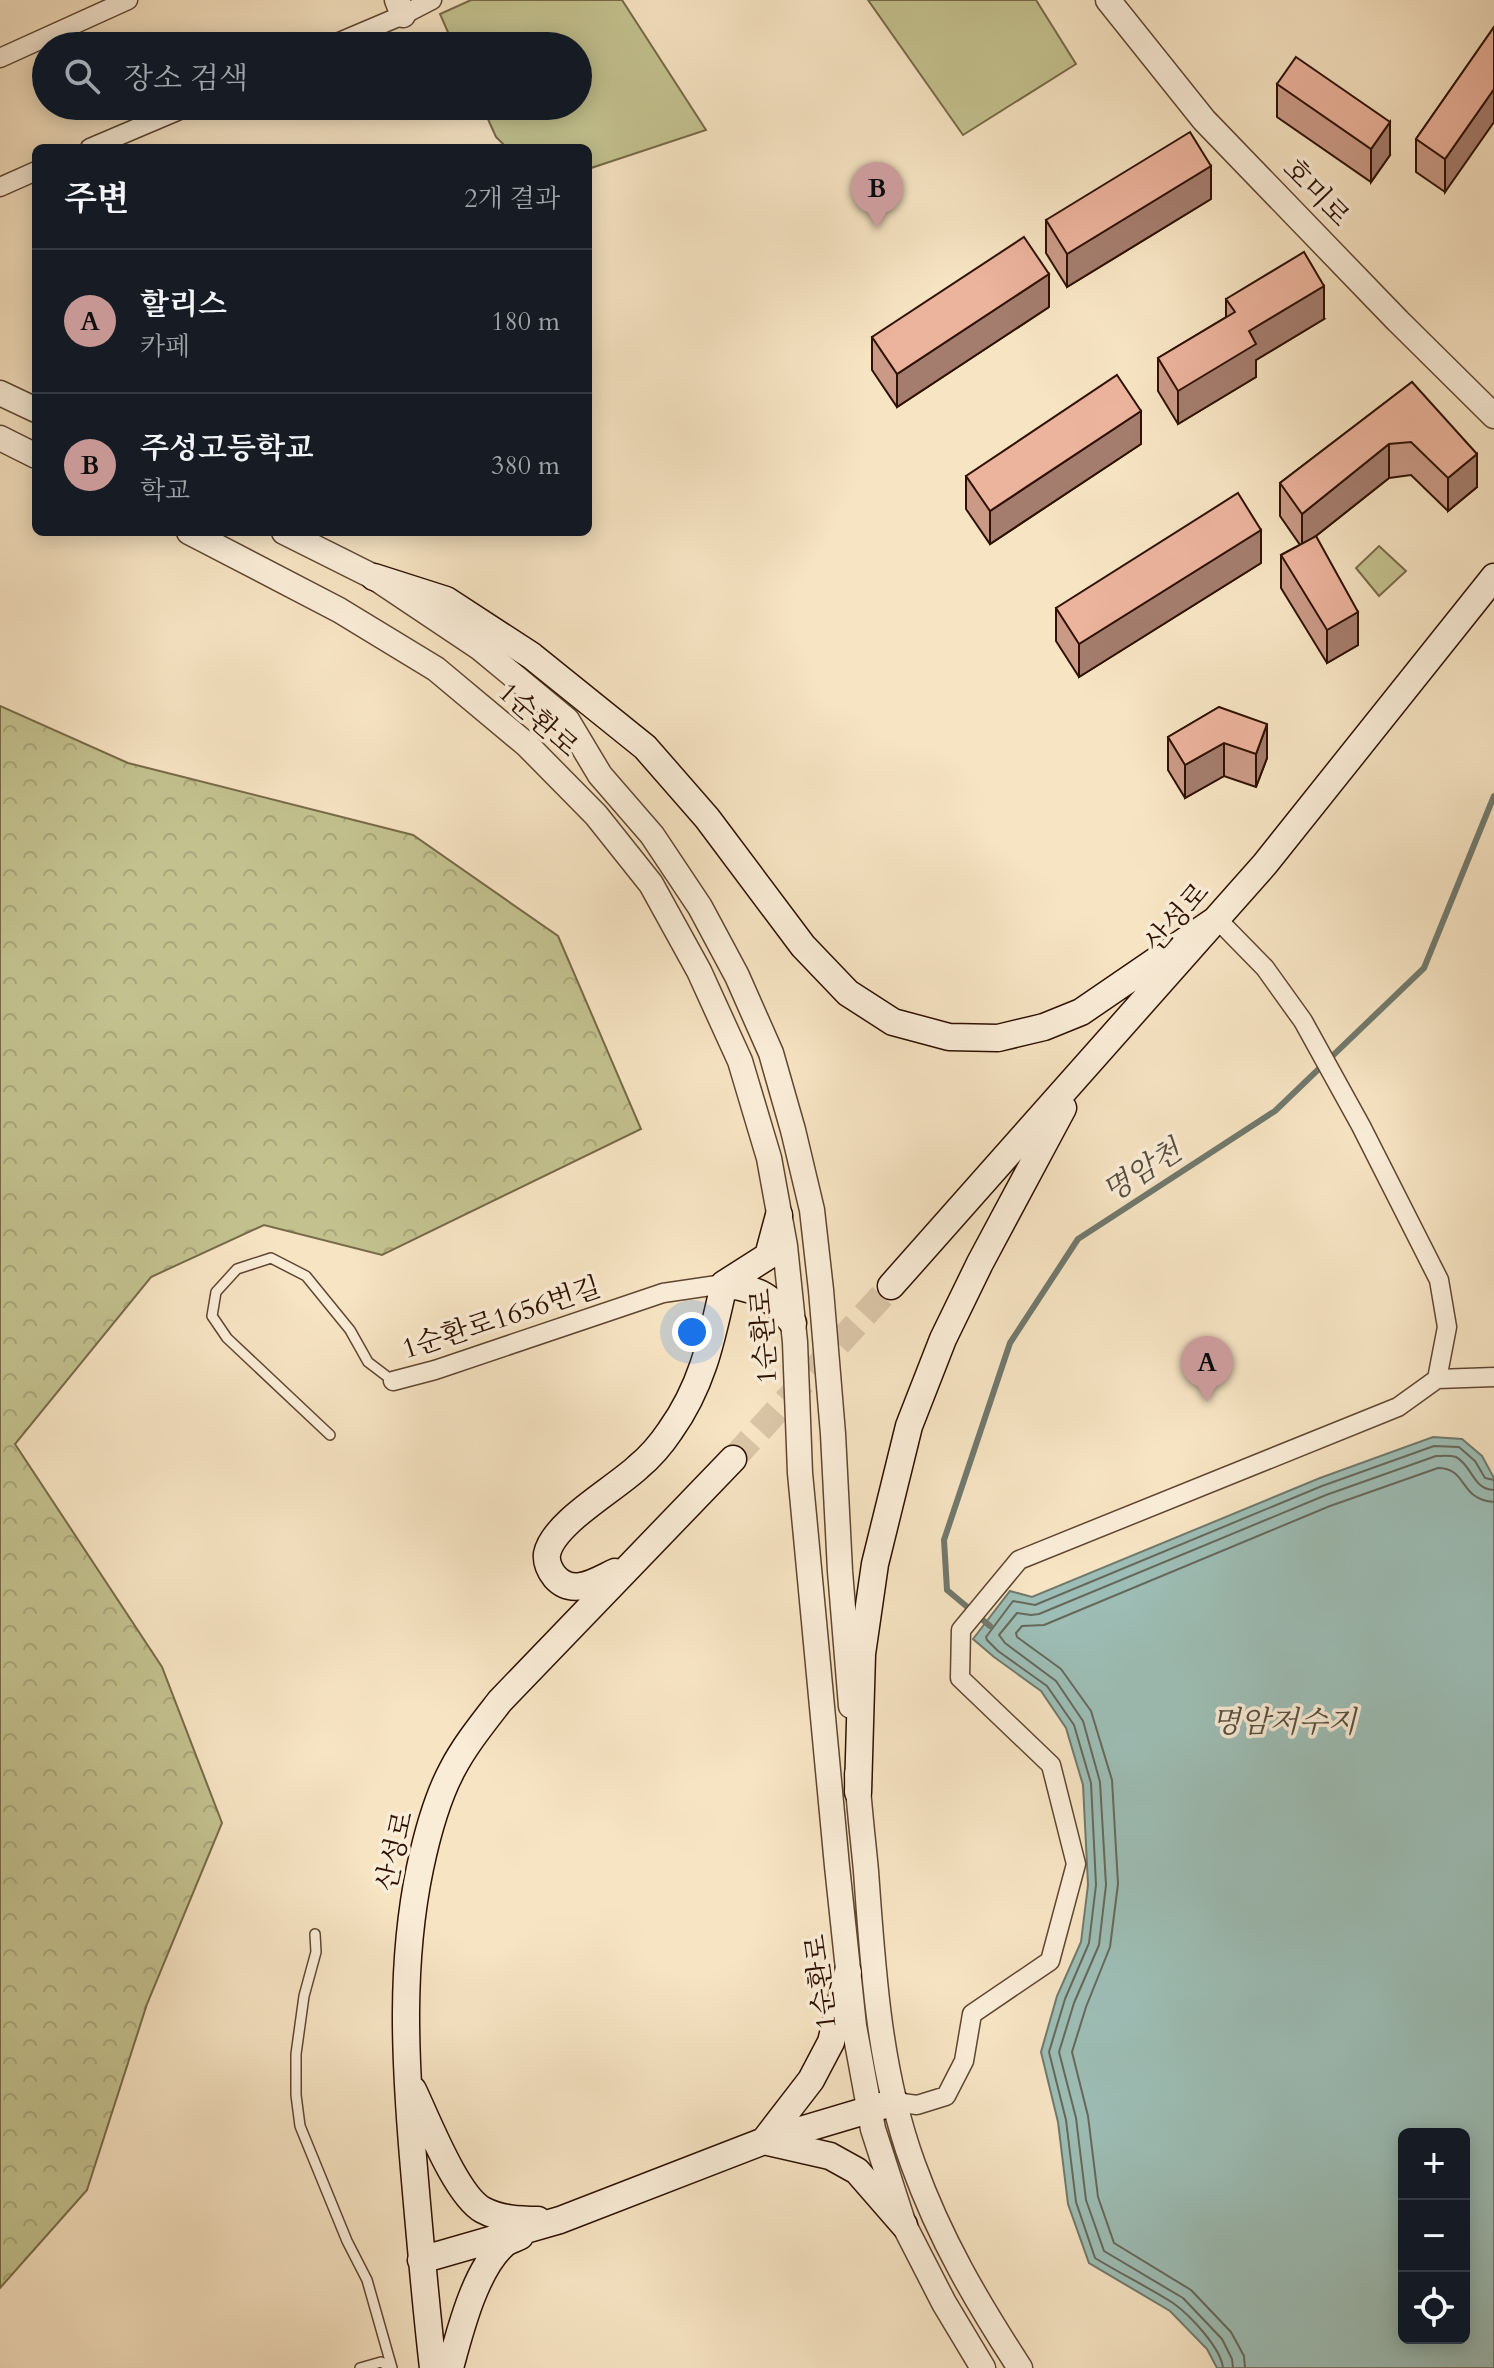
<!DOCTYPE html>
<html lang="ko">
<meta charset="utf-8">
<style>
body{margin:0;font-family:Cardo,"Noto Serif KR",serif;background:#242831;color:#f1f3f6}
.controls{position:absolute;right:24px;bottom:24px;display:grid;overflow:hidden;border-radius:12px;box-shadow:0 4px 20px #0003}
.controls button{width:72px;height:72px;display:grid;place-items:center;padding:0;border:0;border-bottom:2px solid #363941;background:#171b24;color:#f1f3f6;font:40px sans-serif}
.you{position:absolute;left:692px;top:1332px;width:28px;height:28px;margin:-20px;border:6px solid #fff;border-radius:50%;background:#1a73e8;box-shadow:0 0 0 12px #1a73e833}
.badge{display:grid;place-items:center;width:52px;height:52px;border-radius:50%;background:#c59692;color:#111;font-size:26px;font-weight:700}
.pin{position:absolute;translate:-50% -66px;filter:drop-shadow(0 2px 4px #0008)}
.pin::after{content:'';position:absolute;top:42px;width:28px;height:24px;background:inherit;clip-path:polygon(0 0,100% 0,50% 100%)}
.list{margin:0;padding:0;list-style:none}
h2{display:flex;justify-content:space-between;align-items:center;height:104px;margin:0;padding:0 32px;font-size:34px}
h2 small{font-size:26px;font-weight:400;color:#9ea1a6}
.list li{display:grid;grid-template-columns:52px 1fr auto;gap:24px;align-items:center;box-sizing:border-box;height:144px;padding:0 32px;border-top:2px solid #363941}
.list b{display:block;font-size:30px;white-space:nowrap}
.list p{margin:0;font-size:26px;white-space:nowrap;color:#9ea1a6}
.list em{font-size:26px;font-style:normal;color:#9ea1a6}
.icon{flex:none;width:44px;height:44px;fill:none;stroke:currentColor;stroke-width:2;stroke-linecap:round;stroke-linejoin:round}
.map{position:relative;flex:none;width:1494px;height:2368px;overflow:hidden}
.search{position:absolute;background:#171b24;box-shadow:0 4px 20px #0003;left:32px;top:32px;width:560px;height:88px;display:flex;align-items:center;gap:20px;box-sizing:border-box;padding:0 28px;border-radius:44px;color:#9ea1a6;font-size:30px}
.panel{position:absolute;background:#171b24;box-shadow:0 4px 20px #0003;left:32px;top:144px;width:560px;height:392px;border-radius:12px}
.map>svg:first-child{display:block}
</style>
<div class="map">
<svg width="1494" height="2368" viewBox="0 0 1494 2368">
<defs>
<pattern id="forest-crowns" width="20" height="18" patternUnits="userSpaceOnUse" patternTransform="scale(2)"><rect width="20" height="18" fill="#c3c28f"/><path d="M2 6a3 3 0 1 1 6 0M12 15a3 3 0 1 1 6 0" fill="none" stroke="#a8a67a"/></pattern>
</defs>
<rect width="100%" height="100%" fill="#f7e4c3"/>
<filter id="stains"><feTurbulence type="fractalNoise" baseFrequency=".0025" numOctaves="4"/><feColorMatrix values="0 0 0 0 .2 0 0 0 0 .09 0 0 0 0 .02 0 0 0 .5 -.17"/></filter>
<radialGradient id="worn" r=".72"><stop offset=".6" stop-color="#630" stop-opacity="0"/><stop offset="1" stop-color="#630" stop-opacity=".3"/></radialGradient>
<path fill="url(#forest-crowns)" stroke="#786a48" stroke-width="2" d="M 0,706 L 128,763 L 413,835 L 558,936 L 641,1129 L 382,1255 L 264,1225 L 151,1277 L 15,1444 L 162,1667 L 222,1823 L 147,2004 L 87,2190 L 0,2288 Z"/>
<path fill="#c3c28f" stroke="#786a48" stroke-width="2" d="M 471,0 L 622,0 L 706,130 L 588,169 L 588,148 L 507,148 L 496,137 L 482,106 L 578,106 L 578,46 L 454,46 L 440,14 Z
M 868,0 L 1036,0 L 1076,64 L 963,135 Z
M 1379,546 L 1406,571 L 1379,596 L 1356,568 Z"/>
<path fill="#9dbeb6" stroke="#71796d" stroke-width="2" fill-rule="evenodd" d="M 1433,1437 L 1462,1439 L 1482,1456 L 1494,1478 L 1494,2368 L 1217,2368 L 1207,2349 L 1170,2311 L 1089,2263 L 1068,2204 L 1058,2122 L 1041,2052 L 1057,1996 L 1081,1942 L 1088,1885 L 1083,1785 L 1066,1728 L 1041,1691 L 994,1657 L 973,1639 L 1010,1591 L 1032,1597 L 1320,1478 ZM 1404,2134 L 1464,2134 L 1464,2338 L 1404,2338 Z"/>
<g fill="none" stroke-linecap="round" stroke-linejoin="round">
<path stroke="#66685b" stroke-width="2" d="M 1223,2368 C 1221,2348 1190,2315 1173,2303 C 1148,2287 1121,2274 1095,2258 L 1076,2202 L 1066,2120 L 1049,2052 L 1065,1999 L 1089,1943 L 1096,1885 L 1091,1783 L 1074,1725 L 1047,1686 L 998,1651 L 987,1640 L 986,1637 L 1013,1601 L 1035,1605 L 1322,1486 L 1434,1446 L 1459,1447 L 1475,1461 L 1485,1478 L 1494,1480
M 1233,2368 L 1232,2359 L 1222,2339 L 1183,2298 L 1104,2251 L 1086,2200 L 1076,2118 L 1059,2052 L 1074,2003 L 1099,1945 L 1106,1885 L 1100,1782 L 1083,1721 L 1056,1681 L 1005,1643 L 999,1635 L 1017,1613 L 1031,1615 L 1039,1614 L 1326,1495 L 1436,1456 C 1442,1456 1450,1455 1456,1457 C 1473,1466 1472,1489 1494,1490
M 1245,2368 L 1244,2356 L 1231,2332 L 1191,2290 L 1114,2243 L 1098,2197 L 1088,2116 L 1072,2052 L 1086,2007 L 1110,1947 L 1118,1884 L 1112,1780 L 1091,1711 L 1061,1669 L 1017,1637 L 1016,1633 L 1022,1626 L 1044,1625 L 1330,1506 L 1438,1468 C 1468,1468 1459,1500 1494,1502"/>
<path stroke="#71796d" stroke-width="6" d="M 990,1626 L 947,1590 L 944,1540 L 1010,1343 L 1078,1239 L 1275,1111 L 1424,968 L 1494,796"/>
<path stroke="#d9c4a6" stroke-width="26" stroke-dasharray="26 13" stroke-linecap="butt" d="M 733,1459 L 891,1286"/>
<defs>
<path id="service" d="M 330,1435 L 227,1338 L 212,1316 L 216,1292 L 237,1269 L 271,1258 L 306,1276 L 350,1330 L 368,1362 L 393,1381
M 315,1934 L 316,1952 L 304,1996 L 296,2054 L 296,2095 L 300,2126 L 347,2241 L 367,2280 L 392,2368
M 360,2368 L 381,2362 L 392,2368"/>
<path id="minor" d="M 330,46 L 403,15 L 432,0
M 0,58 L 128,0
M 90,148 L 189,106
M 0,187 L 36,171
M 1217,919 L 1265,968 L 1303,1021 L 1361,1126 L 1439,1280 L 1447,1327 L 1437,1379 L 1494,1377
M 393,1381 L 435,1370 L 663,1293 L 724,1284
M 895,2102 L 917,2105 L 946,2096 L 964,2061 L 972,2014 L 1050,1961 L 1076,1864 L 1051,1765 L 960,1678 L 961,1630 L 1019,1560 L 1398,1407 L 1437,1379"/>
<path id="tertiary" d="M 397,0 L 403,15
M 1108,0 L 1204,120 L 1398,321 L 1494,416
M 0,393 L 36,410
M 0,438 L 36,456
M 189,532 L 339,610 L 436,669 L 527,745 L 596,815 L 651,884 L 699,971 L 740,1061 L 769,1158 L 785,1246 L 795,1342 L 800,1473 L 837,1866 L 854,2026 L 873,2129 L 904,2225 L 944,2303 L 983,2368
M 284,532 L 374,577 L 480,648 L 567,720 L 600,775 L 652,835 L 700,907 L 737,976 L 771,1053 L 793,1130 L 812,1210 L 821,1290 L 833,1434 L 840,1571 L 851,1706
M 857,1774 C 859,1807 863,1839 866,1871 C 873,1969 879,2071 913,2164 C 940,2239 977,2302 1020,2368"/>
<path id="secondary" d="M 374,577 L 446,600 L 532,656 L 645,747 L 707,818 L 803,946 L 848,993 L 893,1022 L 949,1037 L 998,1038 L 1044,1027 L 1081,1012 L 1217,919
M 724,1284 C 761,1290 769,1295 793,1323
M 891,1286 L 1265,864 L 1494,577
M 615,1572 C 596,1581 573,1597 555,1577 C 550,1571 546,1562 547,1554 C 553,1523 615,1489 638,1467 C 650,1457 662,1443 670,1431 C 703,1385 712,1338 724,1284 L 768,1256 L 779,1215
M 858,1792 L 862,1654 L 875,1564 L 909,1426 L 943,1339 L 980,1263 L 1063,1108
M 848,1972 L 831,2042 L 811,2080 L 764,2141 L 830,2156 L 857,2171 L 904,2225
M 413,2090 C 427,2119 456,2195 483,2210 C 500,2219 519,2220 538,2220
M 421,2260 L 560,2220 L 764,2141 L 895,2102
M 433,2368 C 425,2298 419,2228 413,2157 C 405,2060 400,1964 420,1868 C 427,1835 436,1800 452,1770 C 465,1745 483,1723 500,1701 L 733,1459
M 450,2368 C 460,2331 475,2271 503,2245 C 507,2241 515,2239 520,2236"/>
</defs>
<use href="#service" stroke="#604631" stroke-width="12"/>
<use href="#minor" stroke="#604631" stroke-width="21"/>
<use href="#tertiary" stroke="#604631" stroke-width="27"/>
<use href="#secondary" stroke="#2e1100" stroke-width="29"/>
<use href="#service" stroke="#faedd8" stroke-width="9"/>
<use href="#minor" stroke="#faedd8" stroke-width="18"/>
<use href="#tertiary" stroke="#faedd8" stroke-width="24"/>
<use href="#secondary" stroke="#faedd8" stroke-width="26"/>
</g>
<path fill="#cb9a87" stroke="#2e1100" stroke-width="2" d="M 1494,27 L 1445,192 L 1416,172 L 1416,139 Z
M 1277,84 L 1390,155 L 1371,182 L 1277,117 Z
M 1211,199 L 1067,287 L 1046,253 L 1046,220 Z
M 1226,299 L 1324,319 L 1256,360 L 1256,377 L 1178,424 L 1158,391 L 1158,358 L 1226,317 Z
M 1049,307 L 897,407 L 872,370 L 872,337 Z
M 1412,382 L 1477,487 L 1448,511 L 1411,475 L 1389,478 L 1316,536 L 1358,645 L 1327,663 L 1281,588 L 1281,555 L 1300,545 L 1280,516 L 1280,483 Z
M 1141,444 L 990,544 L 966,509 L 966,476 Z
M 1261,563 L 1079,677 L 1056,641 L 1056,608 Z
M 1219,707 L 1267,758 L 1256,787 L 1224,776 L 1185,798 L 1168,770 L 1168,737 Z"/>
<path fill="#a57d6e" stroke="#2e1100" stroke-width="2" d="M 1494,89 L 1494,122 L 1445,192 L 1445,159 Z
M 1390,122 L 1390,155 L 1371,182 L 1371,149 Z
M 1211,166 L 1211,199 L 1067,287 L 1067,254 Z
M 1049,274 L 1049,307 L 897,407 L 897,374 Z
M 1324,286 L 1324,319 L 1256,360 L 1256,377 L 1178,424 L 1178,391 L 1249,331 Z
M 1141,411 L 1141,444 L 990,544 L 990,511 Z
M 1389,444 L 1389,478 L 1302,547 L 1302,514 Z
M 1477,454 L 1477,487 L 1448,511 L 1448,478 Z
M 1261,530 L 1261,563 L 1079,677 L 1079,644 Z
M 1358,612 L 1358,645 L 1327,663 L 1327,630 Z
M 1267,724 L 1267,758 L 1256,787 L 1256,754 Z
M 1224,743 L 1224,776 L 1185,798 L 1185,765 Z"/>
<path fill="#ecb39d" stroke="#2e1100" stroke-width="2" d="M 1494,27 L 1494,89 L 1445,159 L 1416,139 Z
M 1296,57 L 1390,122 L 1371,149 L 1277,84 Z
M 1190,132 L 1211,166 L 1067,254 L 1046,220 Z
M 1024,237 L 1049,274 L 897,374 L 872,337 Z
M 1304,252 L 1324,286 L 1249,331 L 1256,344 L 1178,391 L 1158,358 L 1235,312 L 1226,299 Z
M 1117,375 L 1141,411 L 990,511 L 966,476 Z
M 1412,382 L 1477,454 L 1448,478 L 1411,442 L 1389,444 L 1302,514 L 1280,483 Z
M 1238,493 L 1261,530 L 1079,644 L 1056,608 Z
M 1316,536 L 1358,612 L 1327,630 L 1281,555 Z
M 1219,707 L 1267,724 L 1256,754 L 1224,743 L 1185,765 L 1168,737 Z"/>
<g text-anchor="middle" stroke-width="7" stroke-linejoin="round" paint-order="stroke">
<g font-size="28" fill="#2e1100" stroke="#faedd8">
<text transform="translate(1317 192) rotate(46)" y="10">호미로</text>
<text transform="translate(539 719) rotate(42)" y="10">1순환로</text>
<text transform="translate(1176 917) rotate(-49)" y="10">산성로</text>
<text transform="translate(501 1317) rotate(-18)" y="10">1순환로1656번길</text>
<text transform="translate(763 1336) rotate(-94)" y="10">1순환로</text>
<text transform="translate(394 1851) rotate(-77)" y="10">산성로</text>
<text transform="translate(820 1982) rotate(-97)" y="10">1순환로</text>
</g>
<g font-size="30" font-style="italic" fill="#554e40" stroke="#faedd8">
<text transform="translate(1142 1171) rotate(-33)" y="10">명암천</text>
<text x="1284" y="1732">명암저수지</text>
</g>
</g>
<rect width="100%" height="100%" filter="url(#stains)"/>
<rect width="100%" height="100%" fill="url(#worn)"/>
</svg>
<div class="controls">
<button>+</button>
<button>−</button>
<button><svg class="icon" aria-label="locate" viewBox="0 0 24 24"><circle cx="12" cy="12" r="6"/><path d="M12 2v4M12 18v4M2 12h4M18 12h4"/></svg></button>
</div>
<div class="you"></div>
<div class="pin badge" style="left:1207px;top:1402px">A</div>
<div class="pin badge" style="left:877px;top:228px">B</div>
<div class="search"><svg class="icon" aria-label="search" viewBox="0 0 24 24"><circle cx="10" cy="10" r="6"/><path d="M15 15l6 6"/></svg>장소 검색</div>
<section class="panel">
<h2>주변<small>2개 결과</small></h2>
<ul class="list">
<li><span class="badge">A</span><div><b>할리스</b><p>카페</p></div><em>180 m</em></li>
<li><span class="badge">B</span><div><b>주성고등학교</b><p>학교</p></div><em>380 m</em></li>
</ul>
</section>
</div>
